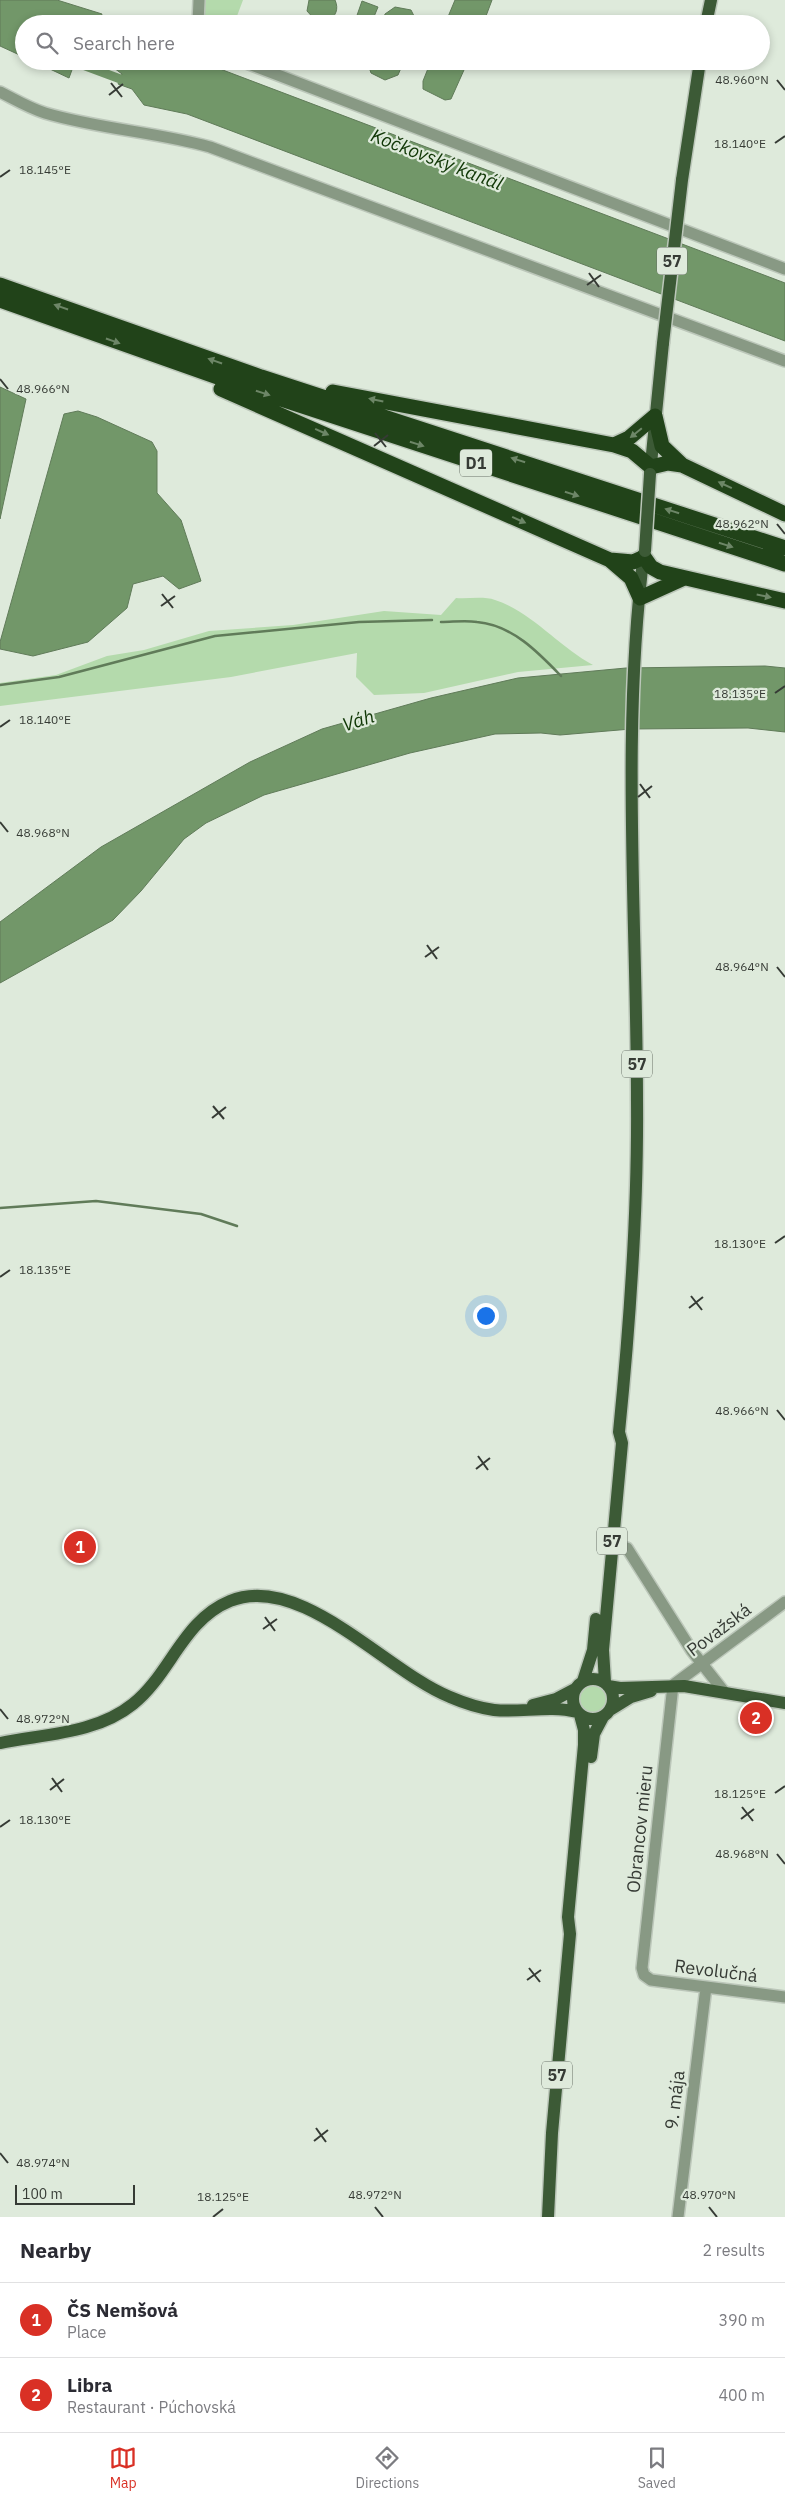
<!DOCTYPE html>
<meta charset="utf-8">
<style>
body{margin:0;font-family:"IBM Plex Sans",sans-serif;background:#f2f2f3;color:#2b2b33}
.scale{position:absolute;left:15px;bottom:12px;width:120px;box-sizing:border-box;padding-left:5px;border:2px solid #363b35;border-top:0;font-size:14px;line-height:18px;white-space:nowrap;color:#363b35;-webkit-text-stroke:4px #deeadb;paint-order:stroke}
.you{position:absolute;left:485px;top:1315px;width:18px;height:18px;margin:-12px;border:4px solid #fff;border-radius:50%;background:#1a73e8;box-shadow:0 0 0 8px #1a73e833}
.badge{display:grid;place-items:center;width:32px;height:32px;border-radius:50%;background:#d93025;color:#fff;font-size:16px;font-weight:700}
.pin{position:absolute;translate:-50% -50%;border:2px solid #fff;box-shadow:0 1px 5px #0006}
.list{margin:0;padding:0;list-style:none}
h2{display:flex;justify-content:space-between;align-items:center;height:65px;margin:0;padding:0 20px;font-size:21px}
h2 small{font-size:16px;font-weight:400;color:#7c7c81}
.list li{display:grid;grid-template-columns:32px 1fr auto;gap:15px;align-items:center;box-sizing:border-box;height:75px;padding:0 20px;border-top:1px solid #e1e1e2}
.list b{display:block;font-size:19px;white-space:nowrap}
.list p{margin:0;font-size:16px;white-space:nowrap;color:#7c7c81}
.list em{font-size:16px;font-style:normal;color:#7c7c81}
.icon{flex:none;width:28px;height:28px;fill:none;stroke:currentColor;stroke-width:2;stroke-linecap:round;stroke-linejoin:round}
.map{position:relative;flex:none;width:785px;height:2217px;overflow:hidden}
.search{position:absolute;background:#fff;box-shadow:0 2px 8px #0003;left:15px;right:15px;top:15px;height:55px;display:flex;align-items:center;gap:12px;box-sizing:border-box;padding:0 18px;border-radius:28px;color:#7c7c81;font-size:19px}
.sheet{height:215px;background:#fff}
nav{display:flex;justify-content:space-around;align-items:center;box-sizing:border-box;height:70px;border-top:1px solid #e1e1e2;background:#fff;font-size:14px;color:#7c7c81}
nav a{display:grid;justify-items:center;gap:2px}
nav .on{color:#d93025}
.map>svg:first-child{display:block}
</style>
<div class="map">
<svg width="785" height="2217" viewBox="0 0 785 2217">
<rect width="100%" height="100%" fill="#deeadb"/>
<path fill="#b4daac" d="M 203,0 L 243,0 L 234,24 L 206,24 L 204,19 Z
M 456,598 C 468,599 484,596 495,600 C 532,612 559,647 593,665 L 518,672 L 424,693 L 374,695 L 356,677 L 357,653 L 231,677 L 0,706 L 0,683 L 56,675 L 107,656 L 144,650 L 209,631 L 293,625 L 384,611 L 441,615 Z
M580 1699a13 13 0 1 1 26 0a13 13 0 1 1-26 0Z"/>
<path fill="#729769" stroke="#607b59" d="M 0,0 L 57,0 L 102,14 L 99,24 L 24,24 L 24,57 L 0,46 Z
M 309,0 L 335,0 C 339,9 336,16 328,21 L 317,22 L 307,11 Z
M 455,0 L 492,0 L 483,24 L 445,24 Z
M 362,1 L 378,7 L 371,24 L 354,24 Z
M 395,7 L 411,10 L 418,24 L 382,24 L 385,14 Z
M 33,61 L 81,61 L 81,62 L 79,69 L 73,67 L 69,78 Z
M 117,61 L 199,61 L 785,283 L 785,341 L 187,114 L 144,105 L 132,89 L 118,84 L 122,74 L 114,68 Z
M 367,61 L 404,61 L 398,75 L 385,80 L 371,73 Z
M 431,61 L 468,61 L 451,99 L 445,100 L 423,89 L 423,81 Z
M 0,387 L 26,399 L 0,519 Z
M 78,411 L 97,417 L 152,442 L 157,451 L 157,493 L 181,520 L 201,581 L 179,589 L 163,576 L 133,584 L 127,608 L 88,642 L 33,656 L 0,649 L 0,642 L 64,414 Z
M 765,666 L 785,668 L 785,732 L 748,728 L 631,729 L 560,735 L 541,733 L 495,734 L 410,753 L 264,795 L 206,823 L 184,839 L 141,891 L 113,920 L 0,983 L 0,922 L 101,847 L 250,762 L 322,729 L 431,698 L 518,678 L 626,668 Z"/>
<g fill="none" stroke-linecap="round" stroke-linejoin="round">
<path stroke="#607b59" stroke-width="2.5" d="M 441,622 C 453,622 465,620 477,622 C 512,625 538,652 561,676
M 0,685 L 59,677 L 215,636 L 359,622 L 432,620
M 0,1208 L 96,1201 L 201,1214 L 237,1226"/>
<path stroke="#729769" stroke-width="9" d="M 72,61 L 131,83"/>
<defs>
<path id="minor" d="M 198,24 L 199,0
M 241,61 L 785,269
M 0,92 C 14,99 29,108 45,113 C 99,129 156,132 210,147 L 785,361
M 627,1548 L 692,1651 L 725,1693
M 785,1602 L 673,1685 L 642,1968 L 644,1975 L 651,1980 L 785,1997
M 678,2217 L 706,1987"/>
<path id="major" d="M 706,24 L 711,0
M 682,180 L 700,61
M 650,474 L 663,343
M573 1699a20 20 0 1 1 40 0a20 20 0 1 1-40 0Z
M 583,1681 L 593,1650 L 596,1619
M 605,1682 L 603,1650 L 622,1443 L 619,1432 C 630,1322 638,1211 637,1101 C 637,921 621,731 644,553
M 608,1686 L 620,1688 L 684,1686 L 785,1703
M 533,1705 L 556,1699 L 575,1689
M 610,1710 L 631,1697 L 651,1691
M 0,1743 C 44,1734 96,1734 133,1704 C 170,1675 183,1620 230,1601 C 301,1572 387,1672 450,1697 C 464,1703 479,1708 494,1710 C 521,1713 549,1705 577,1712
M 591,1757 L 594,1734 L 603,1717
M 548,2217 L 552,2133 L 570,1934 L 568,1917 L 584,1745 L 584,1730 L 580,1715"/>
<path id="highway" d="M 0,285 L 261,377 L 785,548
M 0,300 L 257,391 L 785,564
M 221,389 L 610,560 L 631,578 L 640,598 L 682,579
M 333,392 L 614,445 L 632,451 L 651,467 L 668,463 L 682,465
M 655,416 L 662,446 L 682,465 L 785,514
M 614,445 L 629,438 L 655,416
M 610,560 L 633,562 L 644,557 L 651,567 L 660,572 L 785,601"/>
</defs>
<use href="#minor" stroke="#bcc7ba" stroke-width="14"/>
<use href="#major" stroke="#bcc7ba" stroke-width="15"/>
<use href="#highway" stroke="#bcc7ba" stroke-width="18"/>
<use href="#minor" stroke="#889984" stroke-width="11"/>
<use href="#major" stroke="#3c5a36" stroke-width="12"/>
<use href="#highway" stroke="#214319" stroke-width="15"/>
<defs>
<path id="major-bridge" d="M 663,343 L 682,180
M 645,551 L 650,474"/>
</defs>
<use href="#major-bridge" stroke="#bcc7ba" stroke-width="15" stroke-linecap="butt"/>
<use href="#major-bridge" stroke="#3c5a36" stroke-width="12"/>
</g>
<defs><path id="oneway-solid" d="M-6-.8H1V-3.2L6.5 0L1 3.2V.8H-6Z" transform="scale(1.25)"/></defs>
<g fill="#6d8667">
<use href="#oneway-solid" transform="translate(61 307) rotate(-161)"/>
<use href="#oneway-solid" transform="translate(113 341) rotate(19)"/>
<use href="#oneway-solid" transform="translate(215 361) rotate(-161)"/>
<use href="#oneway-solid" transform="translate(263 393) rotate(18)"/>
<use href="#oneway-solid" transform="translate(376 400) rotate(-168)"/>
<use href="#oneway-solid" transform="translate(322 432) rotate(24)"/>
<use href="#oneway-solid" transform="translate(636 433) rotate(141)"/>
<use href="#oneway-solid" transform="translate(417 444) rotate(18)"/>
<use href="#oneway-solid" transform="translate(518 460) rotate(-162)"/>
<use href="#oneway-solid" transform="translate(725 485) rotate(-155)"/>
<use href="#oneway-solid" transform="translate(572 494) rotate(18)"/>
<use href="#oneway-solid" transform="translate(672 511) rotate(-162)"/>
<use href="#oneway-solid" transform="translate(519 520) rotate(24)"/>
<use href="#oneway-solid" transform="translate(726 545) rotate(18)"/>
<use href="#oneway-solid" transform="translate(764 596) rotate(12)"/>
</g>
<path fill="none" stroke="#363b35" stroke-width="2" d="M 777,80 L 785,90M 111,83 L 122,97M 109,95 L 123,84M 775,143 L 785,136M 0,177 L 10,170M 589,273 L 599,287M 587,285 L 601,275M 0,379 L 8,389M 375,433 L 386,447M 374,446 L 388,435M 777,524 L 785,534M 162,594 L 173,608M 161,606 L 175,596M 775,693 L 785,686M 0,727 L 10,720M 640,784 L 650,798M 638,797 L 652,786M 0,822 L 8,832M 427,945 L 437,959M 425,957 L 439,947M 777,967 L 785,977M 213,1106 L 224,1119M 212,1118 L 226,1107M 775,1243 L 785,1236M 0,1277 L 10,1270M 691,1296 L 702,1310M 689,1308 L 703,1297M 777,1410 L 785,1420M 478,1456 L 488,1470M 476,1469 L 490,1458M 265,1617 L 275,1631M 263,1629 L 277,1619M 0,1709 L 8,1719M 52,1778 L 62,1792M 50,1790 L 64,1779M 775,1793 L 785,1786M 742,1807 L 753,1821M 741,1819 L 754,1809M 0,1827 L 10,1820M 777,1854 L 785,1864M 529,1968 L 540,1982M 527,1980 L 541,1970M 316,2128 L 326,2142M 314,2141 L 328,2130M 0,2153 L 8,2163M 375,2207 L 383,2217M 709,2207 L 717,2217M 213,2217 L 223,2209"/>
<g text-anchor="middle" stroke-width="4.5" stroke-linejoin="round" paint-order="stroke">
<g fill="#deeadb" stroke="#687067" stroke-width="1">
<rect x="657" y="247.5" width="30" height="27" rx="4"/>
<rect x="460" y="449.5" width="32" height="27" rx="4"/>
<rect x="622" y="1050.5" width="30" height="27" rx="4"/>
<rect x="597" y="1527.5" width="30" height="27" rx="4"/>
<rect x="542" y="2061.5" width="30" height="27" rx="4"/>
</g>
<g font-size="16" font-weight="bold" fill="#363b35">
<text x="672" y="267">57</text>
<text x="476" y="469">D1</text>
<text x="637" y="1070">57</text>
<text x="612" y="1547">57</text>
<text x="557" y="2081">57</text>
</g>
<g font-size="18" fill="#363b35" stroke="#deeadb">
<text transform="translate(719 1630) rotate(-37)" y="6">Považská</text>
<text transform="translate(640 1829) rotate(-84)" y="6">Obrancov mieru</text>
<text transform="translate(716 1971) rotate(7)" y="6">Revolučná</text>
<text transform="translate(675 2100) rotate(-83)" y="6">9. mája</text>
</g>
<g font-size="19" font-style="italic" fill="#103706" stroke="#deeadb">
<text transform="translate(437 159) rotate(21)" y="7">Kočkovský kanál</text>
<text transform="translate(358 720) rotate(-18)" y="7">Váh</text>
</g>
</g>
<g font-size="12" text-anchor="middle" fill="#363b35" stroke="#deeadb" stroke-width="4.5" stroke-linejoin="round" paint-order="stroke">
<text x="742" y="84">48.960°N</text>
<text x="740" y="148">18.140°E</text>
<text x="45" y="174">18.145°E</text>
<text x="43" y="393">48.966°N</text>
<text x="742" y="528">48.962°N</text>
<text x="740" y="698">18.135°E</text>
<text x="45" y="724">18.140°E</text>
<text x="43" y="837">48.968°N</text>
<text x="742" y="971">48.964°N</text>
<text x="740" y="1248">18.130°E</text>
<text x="45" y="1274">18.135°E</text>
<text x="742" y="1415">48.966°N</text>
<text x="43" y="1723">48.972°N</text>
<text x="740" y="1798">18.125°E</text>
<text x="45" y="1824">18.130°E</text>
<text x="742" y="1858">48.968°N</text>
<text x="43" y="2167">48.974°N</text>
<text x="375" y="2199">48.972°N</text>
<text x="709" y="2199">48.970°N</text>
<text x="223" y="2201">18.125°E</text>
</g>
</svg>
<div class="scale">100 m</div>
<div class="you"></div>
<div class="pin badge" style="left:80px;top:1547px">1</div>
<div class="pin badge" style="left:756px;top:1718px">2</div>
<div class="search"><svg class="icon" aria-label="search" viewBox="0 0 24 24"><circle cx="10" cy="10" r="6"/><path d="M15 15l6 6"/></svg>Search here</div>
</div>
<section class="sheet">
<h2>Nearby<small>2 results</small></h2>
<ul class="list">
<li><span class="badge">1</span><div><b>ČS Nemšová</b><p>Place</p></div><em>390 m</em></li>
<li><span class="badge">2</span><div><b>Libra</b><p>Restaurant · Púchovská</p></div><em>400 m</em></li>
</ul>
</section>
<nav>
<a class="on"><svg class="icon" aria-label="map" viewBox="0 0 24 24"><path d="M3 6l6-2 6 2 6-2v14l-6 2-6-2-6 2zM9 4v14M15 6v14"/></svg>Map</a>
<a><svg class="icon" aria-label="directions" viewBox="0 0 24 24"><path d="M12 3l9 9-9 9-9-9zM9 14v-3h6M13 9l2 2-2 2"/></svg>Directions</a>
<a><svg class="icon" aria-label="saved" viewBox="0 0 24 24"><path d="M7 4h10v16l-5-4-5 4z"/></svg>Saved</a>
</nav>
